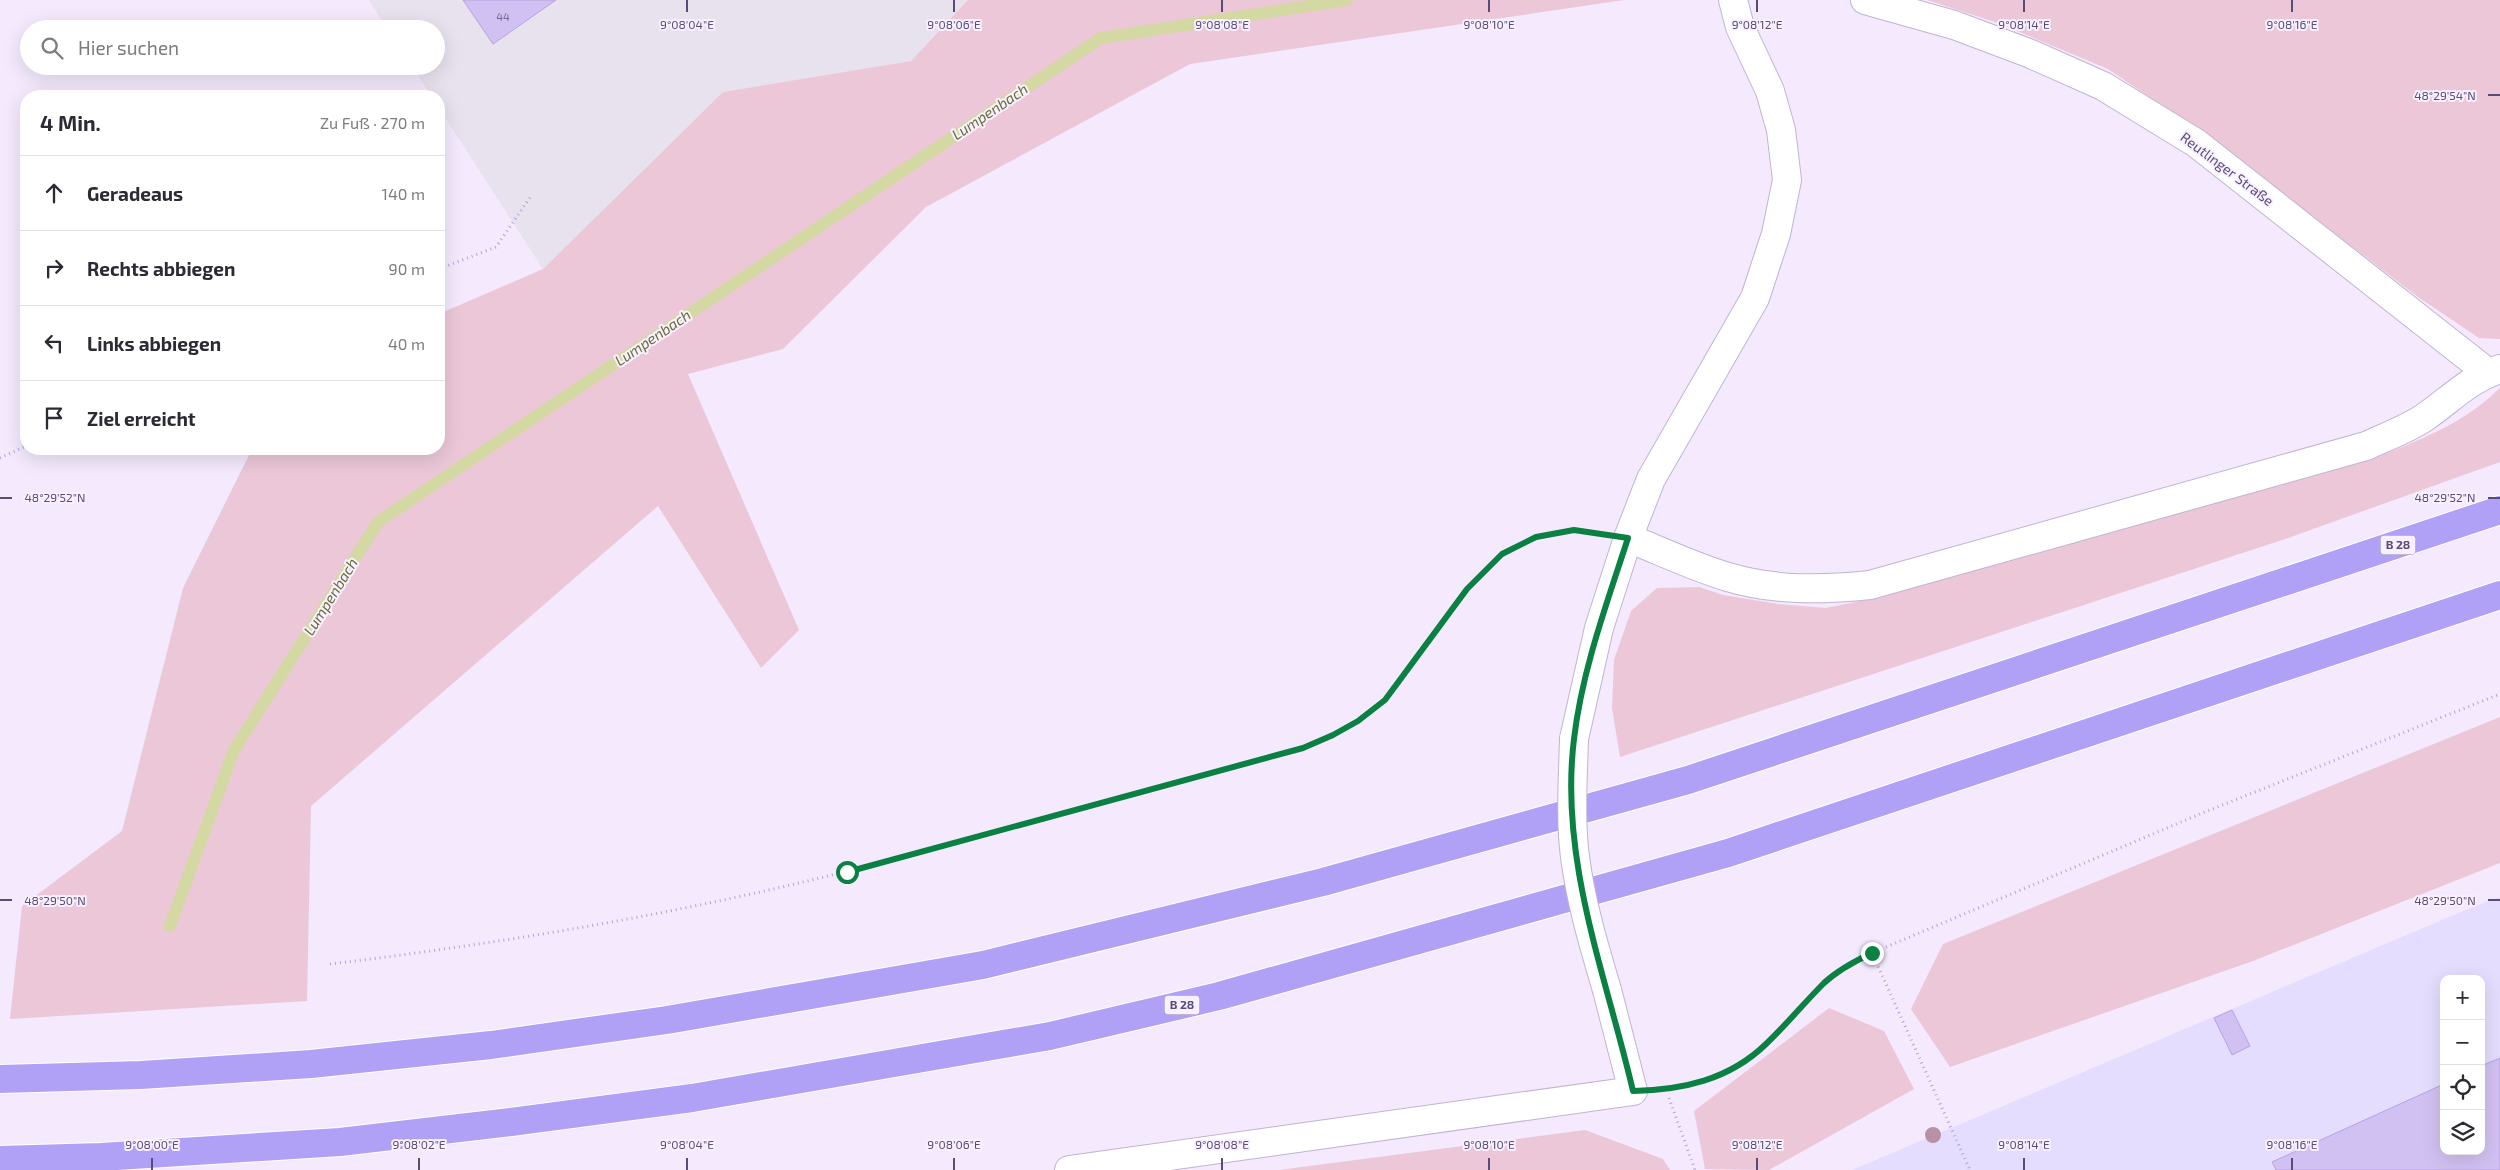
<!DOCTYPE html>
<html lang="de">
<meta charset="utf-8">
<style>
body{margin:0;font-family:"Exo 2",sans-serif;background:#f2f2f3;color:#2b2b33}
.controls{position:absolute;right:15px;bottom:15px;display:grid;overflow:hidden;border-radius:10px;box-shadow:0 5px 20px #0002}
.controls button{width:45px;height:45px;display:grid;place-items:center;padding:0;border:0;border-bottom:1px solid #e1e1e2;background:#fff;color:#2b2b33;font:25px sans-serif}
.stop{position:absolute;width:15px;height:15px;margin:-11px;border:4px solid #0b8043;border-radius:50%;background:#fff}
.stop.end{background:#0b8043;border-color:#fff;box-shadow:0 1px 5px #0008}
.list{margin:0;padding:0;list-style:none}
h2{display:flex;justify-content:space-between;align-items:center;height:65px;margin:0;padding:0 20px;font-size:21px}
h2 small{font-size:16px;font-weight:400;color:#7c7c81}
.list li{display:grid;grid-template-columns:32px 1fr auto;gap:15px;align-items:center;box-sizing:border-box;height:75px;padding:0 20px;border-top:1px solid #e1e1e2}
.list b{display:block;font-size:19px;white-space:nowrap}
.list em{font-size:16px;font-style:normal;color:#7c7c81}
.icon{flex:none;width:28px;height:28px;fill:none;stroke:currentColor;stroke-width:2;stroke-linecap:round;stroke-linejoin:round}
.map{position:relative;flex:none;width:2500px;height:1170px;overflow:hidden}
.search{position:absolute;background:#fff;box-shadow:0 5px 20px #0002;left:20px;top:20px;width:425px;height:55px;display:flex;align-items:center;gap:12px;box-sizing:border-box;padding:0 18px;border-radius:28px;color:#7c7c81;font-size:19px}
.panel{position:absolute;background:#fff;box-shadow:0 5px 20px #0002;left:20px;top:90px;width:425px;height:365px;border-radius:20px}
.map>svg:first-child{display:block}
</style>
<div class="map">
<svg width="2500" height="1170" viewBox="0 0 2500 1170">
<rect width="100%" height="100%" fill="#f4e9fd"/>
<path fill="#e4ddfd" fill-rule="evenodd" d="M 2500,897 L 2500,1170 L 1852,1170 L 2475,906 ZM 2444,979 L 2481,979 L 2481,1151 L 2444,1151 Z"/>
<path fill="#e7e2ee" d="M 369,0 L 968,0 L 911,61 L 723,92 L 543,269 L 439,108 L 439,96 L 431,96 L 412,66 L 436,66 L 436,29 L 387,29 Z"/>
<path fill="#ebc7d8" d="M 968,0 L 1624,0 L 1190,64 L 926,207 L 783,349 L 688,374 L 799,630 L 761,668 L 658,506 L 311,806 L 307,1001 L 10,1019 L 22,906 L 122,831 L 183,588 L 252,449 L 439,449 L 439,314 L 543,269 L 723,92 L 911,61 Z
M 1927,0 L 2500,0 L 2500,339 L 2479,338 L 2418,297 L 2210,138 L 2108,69 L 1998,23 Z
M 2500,388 L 2500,462 L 2285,539 L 1620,757 L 1612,708 L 1614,660 L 1631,611 L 1657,588 L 1699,587 L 1723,595 L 1778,604 L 1826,608 L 1870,599 L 2373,459 C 2419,440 2464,424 2500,388 Z
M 2500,717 L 2500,863 L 2253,961 L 1950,1067 L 1911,1009 L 1943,944 Z
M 1829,1008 L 1884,1031 L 1914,1089 L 1769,1170 L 1705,1169 L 1694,1111 Z
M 1585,1130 L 1663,1159 L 1670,1170 L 1279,1170 Z"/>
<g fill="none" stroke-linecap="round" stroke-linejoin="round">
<path stroke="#d4d9a3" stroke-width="12" d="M 170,926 L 234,750 L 378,522 L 1101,38 L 1347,0"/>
</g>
<path fill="#d1c1f2" stroke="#b6a1e5" d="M 463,0 L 556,0 L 493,44 Z
M 2232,1010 L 2250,1046 L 2232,1055 L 2214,1018 Z
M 2500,1058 L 2500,1170 L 2276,1170 L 2272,1162 L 2444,1084 L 2444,1151 L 2481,1151 L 2481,1066 Z"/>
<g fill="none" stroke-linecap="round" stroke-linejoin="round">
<defs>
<path id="street" d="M 1865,0 L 1954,25 L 2031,54 L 2103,86 L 2196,143 L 2487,372
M 1628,538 C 1661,551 1694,567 1728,577 C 1774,591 1823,590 1870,585 L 2366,446 C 2385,437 2408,429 2425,417 C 2450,400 2470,378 2500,369
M 1574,739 L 1599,628 L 1628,538 L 1651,479 L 1755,298 L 1776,234 L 1787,180 L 1781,130 L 1770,91 L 1740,27 L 1733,0
M 1069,1170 L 1633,1091 L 1607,990"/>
<path id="highway" d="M 0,1079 L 141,1075 L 311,1064 L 491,1045 L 667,1020 L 983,965 L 1323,882 L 1688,780 L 2500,510
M 0,1160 L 101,1157 L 340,1142 L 511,1122 L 692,1098 L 1050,1036 L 1219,996 L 1728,853 L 2500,595"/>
</defs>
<use href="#street" stroke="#c0b4d4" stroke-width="30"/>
<use href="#highway" stroke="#fff" stroke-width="30"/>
<path stroke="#b4a3d8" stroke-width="3" stroke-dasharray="1 4" stroke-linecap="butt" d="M 439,269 L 496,247 L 531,196
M 0,458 L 26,446
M 1872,953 L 1970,1170
M 330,964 C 504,943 678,914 848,871 C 1000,833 1151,789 1303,748 C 1332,736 1361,722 1384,700 C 1397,689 1407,673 1417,659 C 1459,600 1506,519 1590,532
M 1669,1090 C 1691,1085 1714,1080 1734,1068 C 1770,1047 1794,1012 1824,984 C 1838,970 1855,961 1872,953 L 2200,814 L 2500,694
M 1669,1098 L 1695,1170"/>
<use href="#street" stroke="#fff" stroke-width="28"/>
<use href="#highway" stroke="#b1a1f6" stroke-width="28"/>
<defs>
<path id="street-bridge" d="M 1574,739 C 1573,778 1570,818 1575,857 C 1581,903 1594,946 1607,990"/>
</defs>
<use href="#street-bridge" stroke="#c0b4d4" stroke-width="30" stroke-linecap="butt"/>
<use href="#street-bridge" stroke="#fff" stroke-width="28"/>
</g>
<circle fill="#b991a7" cx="1933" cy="1135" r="8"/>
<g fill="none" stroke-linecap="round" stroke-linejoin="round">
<path stroke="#0b8043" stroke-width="6" d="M 847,872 L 1303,748 L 1333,735 L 1358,721 L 1385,700 L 1467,589 L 1502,554 L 1536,537 L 1574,530 L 1628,538 C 1607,603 1582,670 1574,739 C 1559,860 1606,975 1633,1091 C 1682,1090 1729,1080 1766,1044 C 1786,1025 1804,1003 1824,983 C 1838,970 1855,961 1872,953"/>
</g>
<path fill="none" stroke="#584c78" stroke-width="2" d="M 687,0 L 687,12M 954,0 L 954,12M 1222,0 L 1222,12M 1489,0 L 1489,12M 1757,0 L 1757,12M 2024,0 L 2024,12M 2292,0 L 2292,12M 2488,95 L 2500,95M 0,498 L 12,498M 2488,498 L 2500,498M 0,900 L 12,900M 2488,900 L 2500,900M 152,1158 L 152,1170M 419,1158 L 419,1170M 687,1158 L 687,1170M 954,1158 L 954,1170M 1222,1158 L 1222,1170M 1489,1158 L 1489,1170M 1757,1158 L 1757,1170M 2024,1158 L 2024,1170M 2292,1158 L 2292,1170"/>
<g text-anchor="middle" stroke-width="4" stroke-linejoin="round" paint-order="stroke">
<g font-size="11" fill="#766996">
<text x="503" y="21">44</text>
</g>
<g fill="#f8f0ff" stroke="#887da0" stroke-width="1">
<rect x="2380.5" y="535.5" width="35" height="19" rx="4"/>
<rect x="1164.5" y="995.5" width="35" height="19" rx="4"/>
</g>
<g font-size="12" font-weight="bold" fill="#584c78">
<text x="2398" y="549">B 28</text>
<text x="1182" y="1009">B 28</text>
</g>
<g font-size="14" fill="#584c78" stroke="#f8f0ff">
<text transform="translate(2227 169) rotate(37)" y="5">Reutlinger Straße</text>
</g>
<g font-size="15" font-style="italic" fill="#696e39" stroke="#f8f0ff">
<text transform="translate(990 112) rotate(-34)" y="5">Lumpenbach</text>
<text transform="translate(653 338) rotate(-34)" y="5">Lumpenbach</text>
<text transform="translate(331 597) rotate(-58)" y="5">Lumpenbach</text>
</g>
</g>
<g font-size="12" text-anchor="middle" fill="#584c78" stroke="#f8f0ff" stroke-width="4" stroke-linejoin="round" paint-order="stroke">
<text x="687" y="29">9°08'04"E</text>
<text x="954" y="29">9°08'06"E</text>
<text x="1222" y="29">9°08'08"E</text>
<text x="1489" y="29">9°08'10"E</text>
<text x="1757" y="29">9°08'12"E</text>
<text x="2024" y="29">9°08'14"E</text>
<text x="2292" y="29">9°08'16"E</text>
<text x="2445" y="100">48°29'54"N</text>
<text x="55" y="502">48°29'52"N</text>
<text x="2445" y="502">48°29'52"N</text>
<text x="55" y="905">48°29'50"N</text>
<text x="2445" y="905">48°29'50"N</text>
<text x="152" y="1149">9°08'00"E</text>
<text x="419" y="1149">9°08'02"E</text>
<text x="687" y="1149">9°08'04"E</text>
<text x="954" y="1149">9°08'06"E</text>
<text x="1222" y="1149">9°08'08"E</text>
<text x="1489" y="1149">9°08'10"E</text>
<text x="1757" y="1149">9°08'12"E</text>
<text x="2024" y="1149">9°08'14"E</text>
<text x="2292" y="1149">9°08'16"E</text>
</g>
</svg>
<div class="controls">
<button>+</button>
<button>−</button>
<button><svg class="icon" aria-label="locate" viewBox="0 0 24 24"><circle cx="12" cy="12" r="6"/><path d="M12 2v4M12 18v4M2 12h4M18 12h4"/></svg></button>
<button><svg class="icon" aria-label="layers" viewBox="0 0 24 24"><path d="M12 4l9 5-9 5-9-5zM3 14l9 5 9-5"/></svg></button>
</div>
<div class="stop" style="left:847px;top:872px"></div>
<div class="stop end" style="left:1872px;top:953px"></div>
<div class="search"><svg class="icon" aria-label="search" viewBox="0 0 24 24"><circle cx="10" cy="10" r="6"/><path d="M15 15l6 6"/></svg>Hier suchen</div>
<section class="panel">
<h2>4 Min.<small>Zu Fuß · 270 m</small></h2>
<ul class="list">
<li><svg class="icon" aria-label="ahead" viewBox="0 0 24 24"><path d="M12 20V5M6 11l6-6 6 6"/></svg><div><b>Geradeaus</b></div><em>140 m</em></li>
<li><svg class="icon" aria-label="right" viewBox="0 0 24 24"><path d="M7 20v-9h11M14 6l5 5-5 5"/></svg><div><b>Rechts abbiegen</b></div><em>90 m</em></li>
<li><svg class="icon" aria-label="left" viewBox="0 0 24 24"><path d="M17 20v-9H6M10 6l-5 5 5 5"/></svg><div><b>Links abbiegen</b></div><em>40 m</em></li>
<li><svg class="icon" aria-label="arrive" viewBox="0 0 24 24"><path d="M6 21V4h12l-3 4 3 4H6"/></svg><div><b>Ziel erreicht</b></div></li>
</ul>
</section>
</div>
